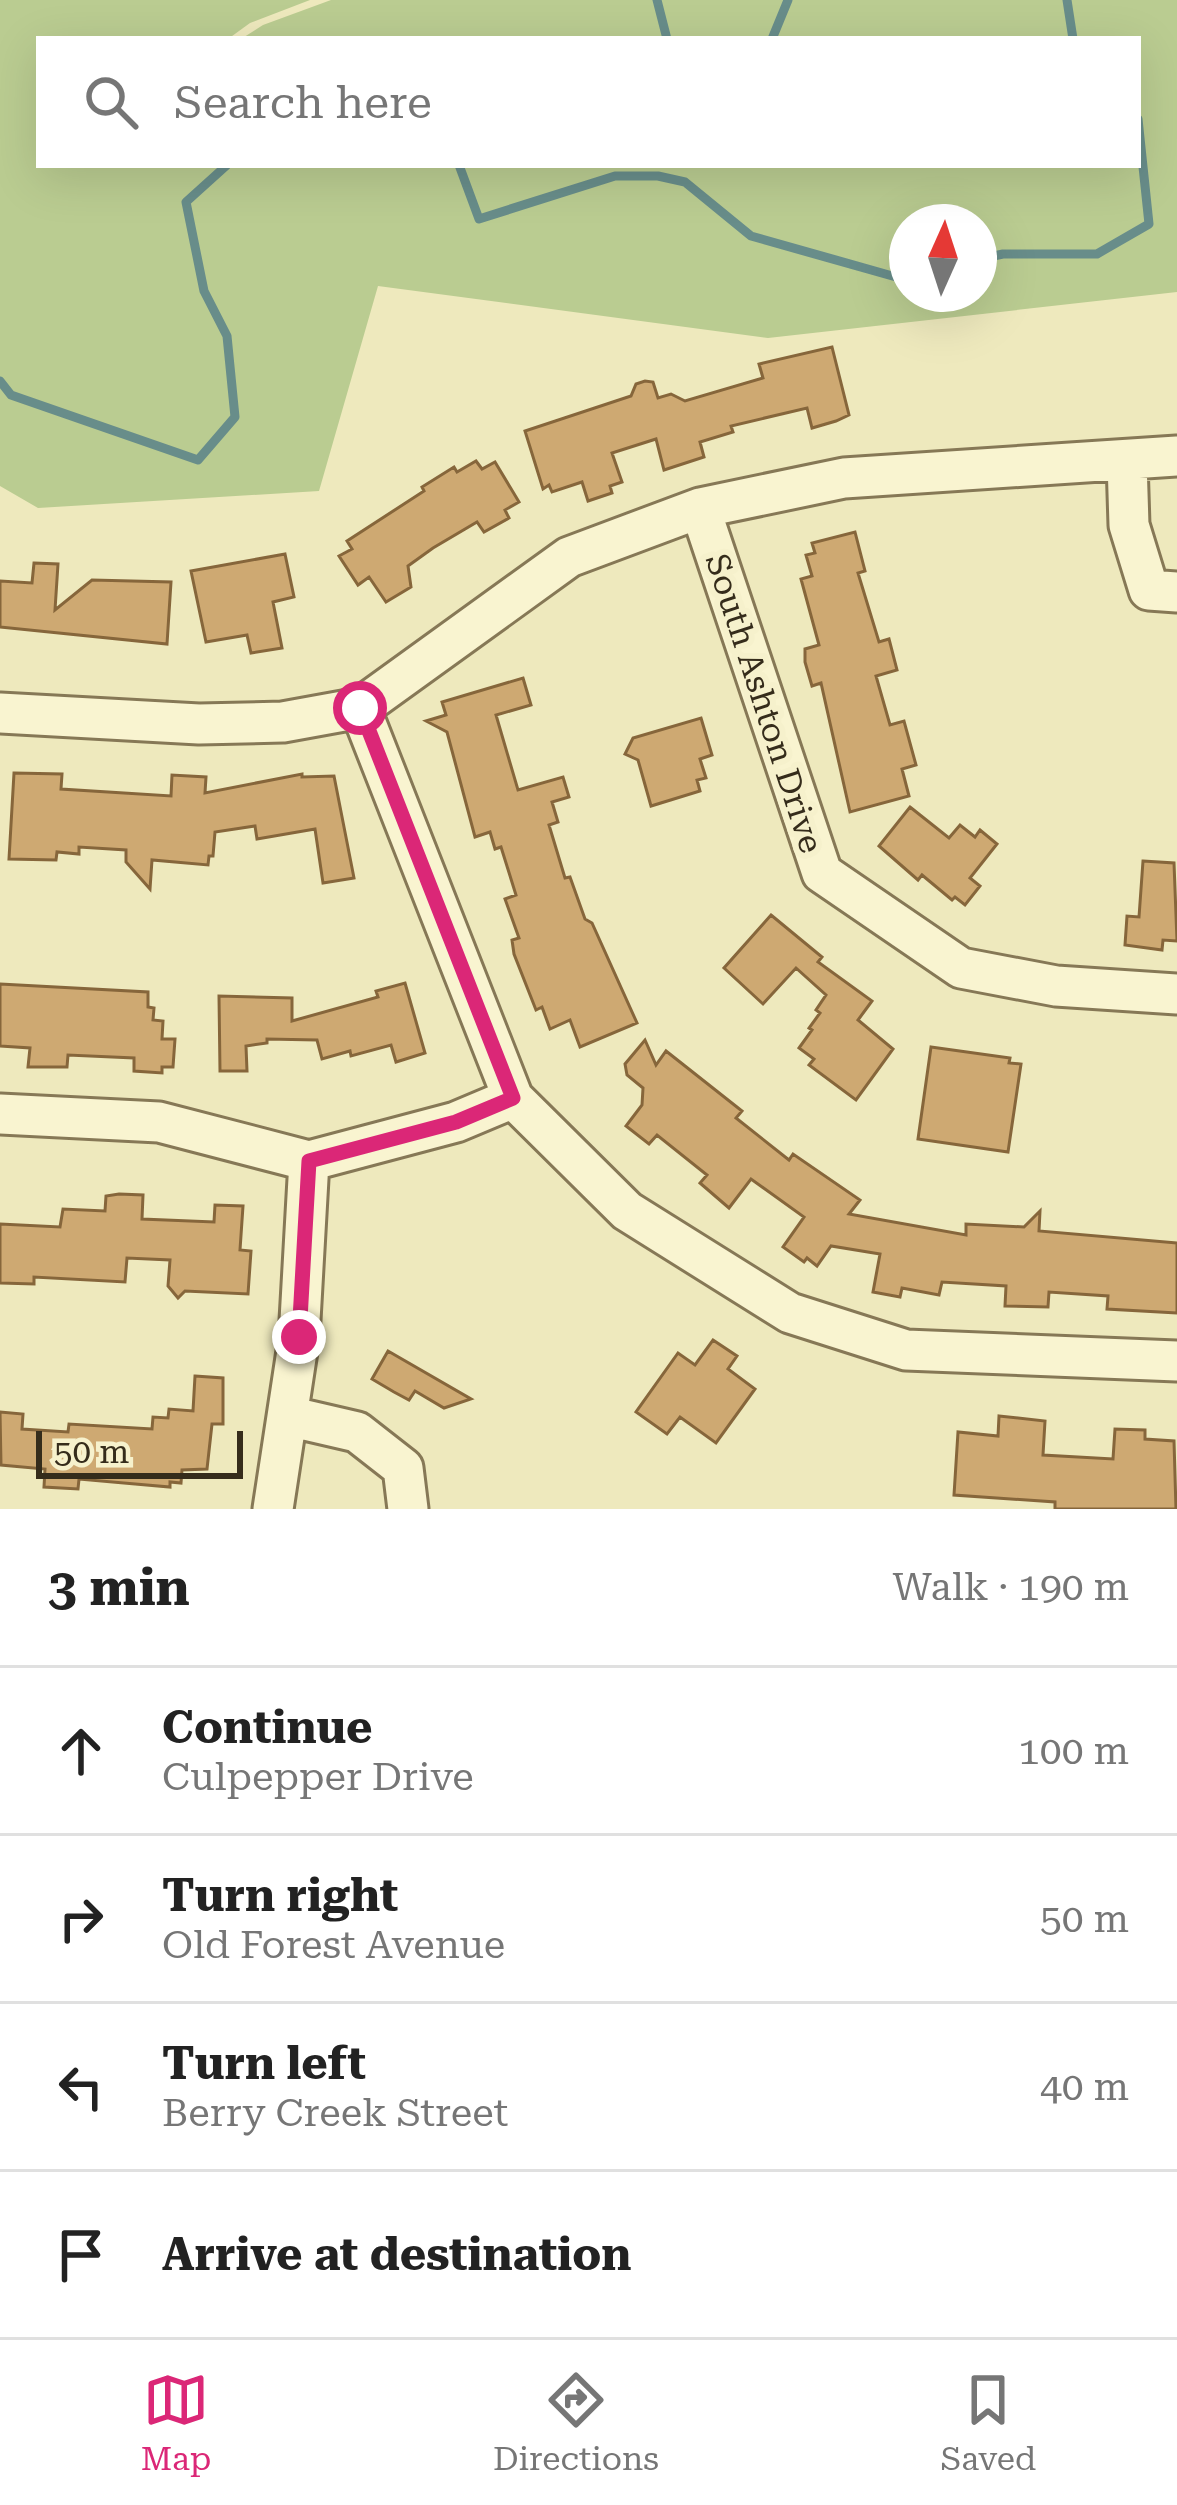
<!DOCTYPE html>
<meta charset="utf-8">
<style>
body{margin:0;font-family:"Roboto Serif",serif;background:#f2f2f2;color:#222}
.compass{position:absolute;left:889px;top:204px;width:108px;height:108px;border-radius:50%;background:#fff;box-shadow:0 12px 48px #0002;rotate:3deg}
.scale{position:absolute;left:36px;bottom:30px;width:207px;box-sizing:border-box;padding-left:12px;border:6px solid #352c1b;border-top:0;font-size:33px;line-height:42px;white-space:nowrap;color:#352c1b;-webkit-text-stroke:9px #f6f1cc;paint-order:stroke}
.stop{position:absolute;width:36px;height:36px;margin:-27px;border:9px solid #db2777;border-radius:50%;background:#fff}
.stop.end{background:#db2777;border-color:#fff;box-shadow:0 3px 12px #0008}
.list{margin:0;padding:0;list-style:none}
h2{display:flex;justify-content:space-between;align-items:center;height:156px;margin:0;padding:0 48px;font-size:51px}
h2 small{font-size:39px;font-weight:400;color:#767676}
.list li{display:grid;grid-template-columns:78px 1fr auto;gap:36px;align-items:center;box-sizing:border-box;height:168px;padding:0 48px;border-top:3px solid #e0e0e0}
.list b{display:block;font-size:45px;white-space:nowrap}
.list p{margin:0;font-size:39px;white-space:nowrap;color:#767676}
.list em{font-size:39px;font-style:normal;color:#767676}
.icon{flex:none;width:66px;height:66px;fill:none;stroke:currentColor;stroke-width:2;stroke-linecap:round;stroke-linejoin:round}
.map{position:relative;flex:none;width:1177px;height:1509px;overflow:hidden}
.search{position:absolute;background:#fff;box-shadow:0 12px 48px #0002;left:36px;right:36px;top:36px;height:132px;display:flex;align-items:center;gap:30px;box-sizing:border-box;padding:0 42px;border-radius:0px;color:#767676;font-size:45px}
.sheet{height:828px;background:#fff}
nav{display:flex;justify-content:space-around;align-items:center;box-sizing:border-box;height:168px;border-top:3px solid #e0e0e0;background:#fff;font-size:33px;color:#767676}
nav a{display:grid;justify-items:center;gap:6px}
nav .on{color:#db2777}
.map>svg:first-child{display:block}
</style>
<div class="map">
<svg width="1177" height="1509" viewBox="0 0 1177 1509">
<rect width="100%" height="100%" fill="#eee9bd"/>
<path fill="#bacc91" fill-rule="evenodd" d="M 0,0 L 310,0 L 250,23 L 228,39 L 39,39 L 39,165 L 1138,165 L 1138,39 L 241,39 L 263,25 L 331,0 L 1177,0 L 1177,292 L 768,338 L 378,286 L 319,491 L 38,508 L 0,486 ZM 907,222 L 979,222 L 979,294 L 907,294 Z"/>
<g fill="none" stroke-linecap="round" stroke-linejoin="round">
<path stroke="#688d8a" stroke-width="9" d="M 657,0 L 667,39
M 1067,0 L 1073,39
M 772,39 L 788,0
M 459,165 L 479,219 L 615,176 L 658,176 L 685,182 L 751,236 L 896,277 L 907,274
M 979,259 L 1003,254 L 1097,254 L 1149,224 L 1138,119
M 0,381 L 11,395 L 198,460 L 235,417 L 227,336 L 204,291 L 186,202 L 227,165"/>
</g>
<path fill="#cea972" stroke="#86663b" stroke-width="3" d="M 832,347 L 849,415 L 836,421 L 812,428 L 807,408 L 731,426 L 733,432 L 700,442 L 704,457 L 664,470 L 656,439 L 612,453 L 622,482 L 610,486 L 612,493 L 588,501 L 582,482 L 552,492 L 549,485 L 543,489 L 525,431 L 631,396 L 636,384 L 645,381 L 653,382 L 658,398 L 671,394 L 685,401 L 763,378 L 759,364 Z
M 476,461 L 482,469 L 495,462 L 519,502 L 505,510 L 509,518 L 484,532 L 477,522 L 433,548 L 408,566 L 411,587 L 386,602 L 369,577 L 358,585 L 339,556 L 352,549 L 347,541 L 424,491 L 422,487 L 454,467 L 457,472 Z
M 855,532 L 865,571 L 858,573 L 879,642 L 889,639 L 897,670 L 876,676 L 890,725 L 904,721 L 916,765 L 902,769 L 909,796 L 850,812 L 821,683 L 812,686 L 805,662 L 805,649 L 819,645 L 801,579 L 812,576 L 806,555 L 815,553 L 812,543 Z
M 285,554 L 294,597 L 273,602 L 282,648 L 251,653 L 247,635 L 206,642 L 191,571 Z
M 34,563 L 58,564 L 55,610 L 92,580 L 171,582 L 167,644 L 0,627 L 0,581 L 32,583 Z
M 523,678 L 531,705 L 496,715 L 518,790 L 563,777 L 569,797 L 552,802 L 558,822 L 549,825 L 565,878 L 570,877 L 585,919 L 592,923 L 637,1023 L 580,1047 L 570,1020 L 550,1029 L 542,1007 L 536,1010 L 514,954 L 512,940 L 519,938 L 505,899 L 516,895 L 501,847 L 495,849 L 490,832 L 475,837 L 447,732 L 426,721 L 446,715 L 442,702 Z
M 701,718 L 712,755 L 700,759 L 706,778 L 697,780 L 700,791 L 651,806 L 638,760 L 625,754 L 633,738 Z
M 14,773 L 62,774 L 61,789 L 171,796 L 172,775 L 206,777 L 205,793 L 302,774 L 302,777 L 334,776 L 354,878 L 323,883 L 315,829 L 257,839 L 255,826 L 215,832 L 213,856 L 209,856 L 208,865 L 152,860 L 150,889 L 126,862 L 126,850 L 79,847 L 79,854 L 57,852 L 56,860 L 9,859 Z
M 910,807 L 949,838 L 960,825 L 975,837 L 980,830 L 997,844 L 970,878 L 980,886 L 965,905 L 955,897 L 952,900 L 922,875 L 918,880 L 879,846 Z
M 1143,861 L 1174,863 L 1177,941 L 1163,940 L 1162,950 L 1125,945 L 1127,916 L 1139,917 Z
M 771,915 L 822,957 L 818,962 L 872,1001 L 858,1020 L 893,1049 L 856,1100 L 809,1065 L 814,1059 L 799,1048 L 812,1030 L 809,1028 L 820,1013 L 816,1010 L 826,995 L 796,968 L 763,1004 L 724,968 Z
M 405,983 L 425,1053 L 396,1062 L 391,1045 L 351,1056 L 350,1051 L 322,1059 L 317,1040 L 267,1039 L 267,1043 L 246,1046 L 247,1071 L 220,1071 L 219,996 L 292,998 L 292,1021 L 378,997 L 376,991 Z
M 0,984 L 148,992 L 148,1007 L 154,1008 L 153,1020 L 163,1021 L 162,1039 L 175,1039 L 173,1067 L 162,1067 L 162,1073 L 134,1071 L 134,1058 L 68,1055 L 67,1067 L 28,1067 L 30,1048 L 0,1046 Z
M 645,1040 L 656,1065 L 666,1051 L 742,1111 L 736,1118 L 789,1160 L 793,1154 L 860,1200 L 849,1214 L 966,1235 L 966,1224 L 1024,1227 L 1040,1211 L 1039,1231 L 1177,1243 L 1177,1313 L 1107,1309 L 1108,1296 L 1049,1292 L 1048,1307 L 1005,1306 L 1006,1286 L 942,1282 L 939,1295 L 902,1288 L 900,1297 L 873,1292 L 880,1254 L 831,1246 L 817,1266 L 807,1258 L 804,1262 L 783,1247 L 804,1217 L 751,1179 L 729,1208 L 700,1183 L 707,1175 L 657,1135 L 649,1144 L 626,1126 L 642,1105 L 643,1088 L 627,1075 L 625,1064 Z
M 931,1047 L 1010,1058 L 1009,1063 L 1021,1064 L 1008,1152 L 918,1139 Z
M 119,1194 L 143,1195 L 142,1219 L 214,1222 L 215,1205 L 243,1206 L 240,1250 L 251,1251 L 248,1294 L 185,1291 L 178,1298 L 168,1286 L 170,1260 L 127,1258 L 125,1282 L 34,1277 L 34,1284 L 0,1283 L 0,1224 L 60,1227 L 63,1209 L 105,1211 L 106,1196 Z
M 713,1340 L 737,1356 L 728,1369 L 755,1389 L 716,1443 L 680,1417 L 667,1434 L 636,1412 L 678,1353 L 695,1365 Z
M 388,1351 L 471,1399 L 444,1408 L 415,1391 L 409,1400 L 394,1392 L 372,1379 Z
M 195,1376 L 223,1378 L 223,1424 L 212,1424 L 207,1469 L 182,1470 L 181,1483 L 170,1482 L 170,1487 L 79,1479 L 78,1489 L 44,1487 L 45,1469 L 1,1465 L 0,1412 L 23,1414 L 22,1429 L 68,1432 L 69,1424 L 152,1429 L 153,1417 L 168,1418 L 169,1409 L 193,1411 Z
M 999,1416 L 1045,1421 L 1043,1455 L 1113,1459 L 1115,1429 L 1145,1430 L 1145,1439 L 1174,1441 L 1176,1509 L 1055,1509 L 1055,1502 L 954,1495 L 958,1432 L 998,1436 Z"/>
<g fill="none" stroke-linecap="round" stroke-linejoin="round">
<defs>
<path id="minor" d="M 1127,461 L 1129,525 L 1149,590 L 1177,592
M 700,508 L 822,873 L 961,968 L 1056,986 L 1177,994
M 360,708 L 513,1098 L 627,1211 L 790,1313 L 906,1350 L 1177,1361
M 0,713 L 199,724 L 283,722 L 360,708 L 569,557 L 700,508 L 844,478 L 1177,456
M 0,1114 L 159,1122 L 309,1161 L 456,1122 L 513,1098
M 288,1416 L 357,1432 L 403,1468 L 408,1509
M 273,1509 L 299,1338 L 309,1161"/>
</defs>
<use href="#minor" stroke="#867856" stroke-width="45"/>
<use href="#minor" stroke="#f9f4d0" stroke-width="39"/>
</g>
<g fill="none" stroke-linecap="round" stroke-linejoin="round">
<path stroke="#db2777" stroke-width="15" d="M 299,1337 L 309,1161 L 456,1122 L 513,1098 L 360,708"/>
</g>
<g text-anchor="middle" stroke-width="12" stroke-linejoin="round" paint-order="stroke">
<g font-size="33" fill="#352c1b" stroke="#f6f1cc">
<text transform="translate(765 703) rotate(72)" y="12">South Ashton Drive</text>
</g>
</g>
</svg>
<svg class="compass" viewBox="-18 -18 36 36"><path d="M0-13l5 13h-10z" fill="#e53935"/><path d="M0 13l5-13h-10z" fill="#767676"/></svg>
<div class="scale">50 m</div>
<div class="stop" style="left:360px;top:708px"></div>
<div class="stop end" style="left:299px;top:1337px"></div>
<div class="search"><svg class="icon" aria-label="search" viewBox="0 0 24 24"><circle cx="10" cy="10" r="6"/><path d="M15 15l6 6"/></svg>Search here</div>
</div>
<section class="sheet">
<h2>3 min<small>Walk · 190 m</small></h2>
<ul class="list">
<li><svg class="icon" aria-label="ahead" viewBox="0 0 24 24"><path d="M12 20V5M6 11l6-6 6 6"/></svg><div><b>Continue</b><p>Culpepper Drive</p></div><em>100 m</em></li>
<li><svg class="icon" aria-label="right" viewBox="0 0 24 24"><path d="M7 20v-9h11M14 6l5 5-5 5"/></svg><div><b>Turn right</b><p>Old Forest Avenue</p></div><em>50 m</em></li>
<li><svg class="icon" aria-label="left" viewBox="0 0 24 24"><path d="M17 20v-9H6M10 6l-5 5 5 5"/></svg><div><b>Turn left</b><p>Berry Creek Street</p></div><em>40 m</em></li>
<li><svg class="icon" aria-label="arrive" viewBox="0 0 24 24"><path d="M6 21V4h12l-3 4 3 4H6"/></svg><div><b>Arrive at destination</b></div></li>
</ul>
</section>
<nav>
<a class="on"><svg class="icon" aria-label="map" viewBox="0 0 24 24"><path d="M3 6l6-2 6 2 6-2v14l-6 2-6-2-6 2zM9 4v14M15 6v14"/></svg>Map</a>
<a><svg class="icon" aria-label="directions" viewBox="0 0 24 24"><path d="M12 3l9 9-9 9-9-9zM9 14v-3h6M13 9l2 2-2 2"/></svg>Directions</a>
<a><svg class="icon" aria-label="saved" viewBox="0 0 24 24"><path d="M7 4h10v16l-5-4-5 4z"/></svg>Saved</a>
</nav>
